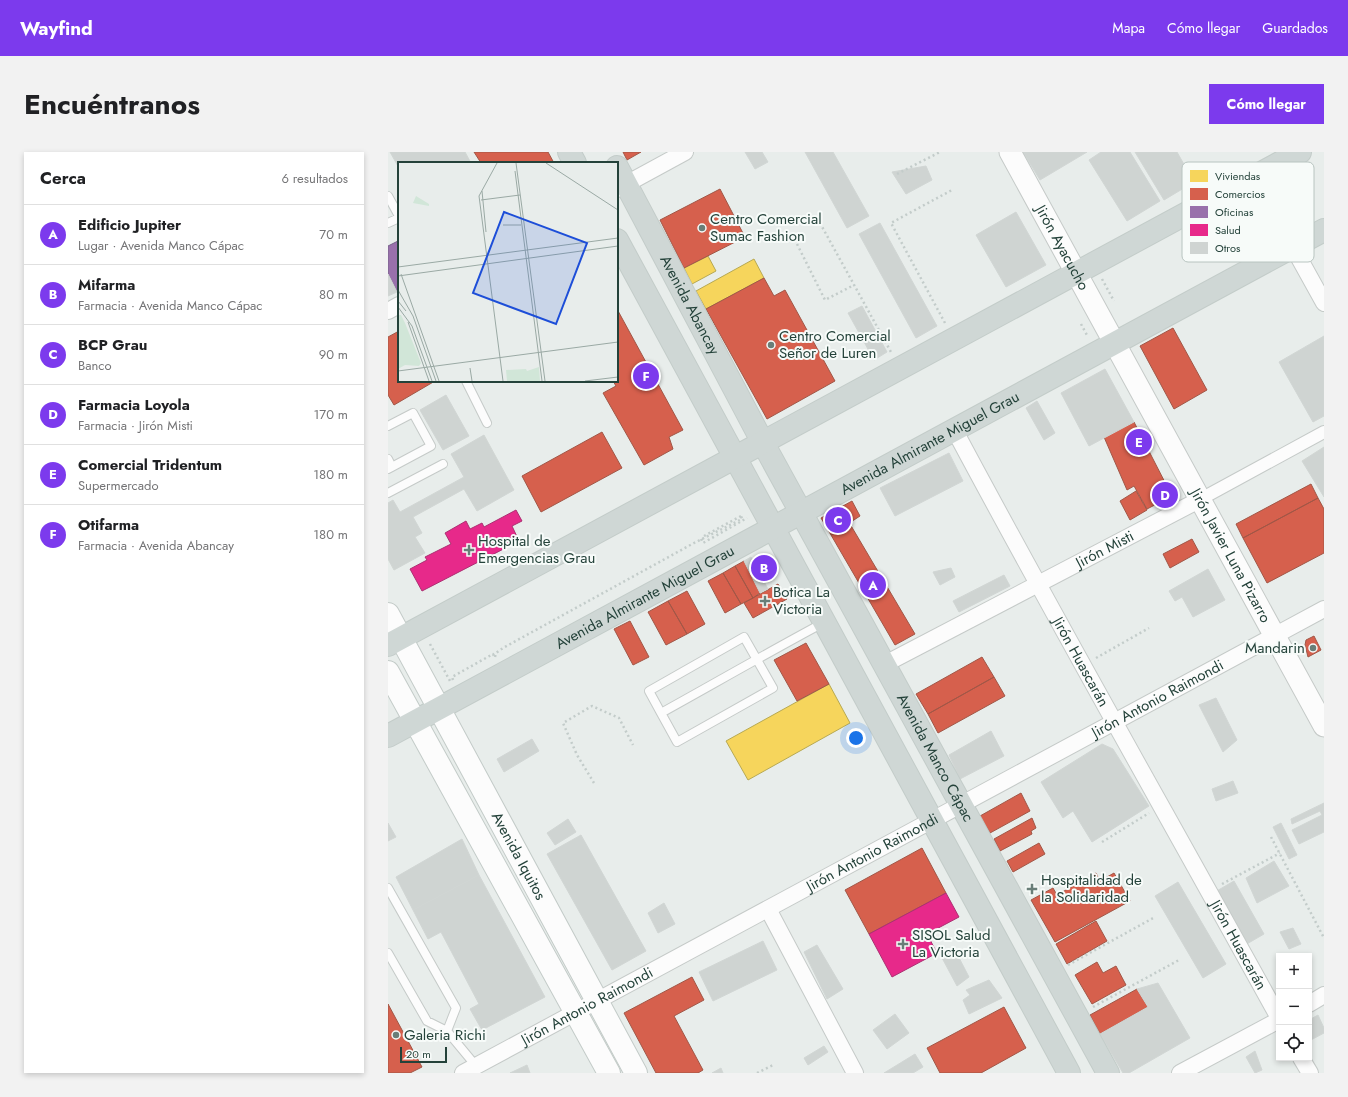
<!DOCTYPE html>
<html lang="es">
<meta charset="utf-8">
<style>
body{margin:0;font-family:Jost,sans-serif;background:#f2f2f2;color:#202124}
.controls{position:absolute;right:12px;bottom:12px;display:grid;overflow:hidden;border-radius:0px;box-shadow:0 2px 6px #0003}
.controls button{width:36px;height:36px;display:grid;place-items:center;padding:0;border:0;border-bottom:1px solid #e0e0e0;background:#fff;color:#202124;font:20px sans-serif}
.scale{position:absolute;left:12px;bottom:10px;width:47px;box-sizing:border-box;padding-left:4px;border:2px solid #24423a;border-top:0;font-size:11px;line-height:14px;white-space:nowrap;color:#24423a;-webkit-text-stroke:3px #f7fbf9;paint-order:stroke}
.you{position:absolute;left:468px;top:586px;width:14px;height:14px;margin:-10px;border:3px solid #fff;border-radius:50%;background:#1a73e8;box-shadow:0 0 0 6px #1a73e833}
.badge{display:grid;place-items:center;width:26px;height:26px;border-radius:50%;background:#7c3aed;color:#fff;font-size:13px;font-weight:700}
.pin{position:absolute;translate:-50% -50%;border:2px solid #fff;box-shadow:0 1px 4px #0006}
.list{margin:0;padding:0;list-style:none}
h2{display:flex;justify-content:space-between;align-items:center;height:52px;margin:0;padding:0 16px;font-size:17px}
h2 small{font-size:13px;font-weight:400;color:#757577}
.list li{display:grid;grid-template-columns:26px 1fr auto;gap:12px;align-items:center;box-sizing:border-box;height:60px;padding:0 16px;border-top:1px solid #e0e0e0}
.list b{display:block;font-size:15px;white-space:nowrap}
.list p{margin:0;font-size:13px;white-space:nowrap;color:#757577}
.list em{font-size:13px;font-style:normal;color:#757577}
.icon{flex:none;width:22px;height:22px;fill:none;stroke:currentColor;stroke-width:2;stroke-linecap:round;stroke-linejoin:round}
.map{position:relative;flex:none;width:936px;height:921px;overflow:hidden;border-radius:0px}
header{display:flex;align-items:center;gap:24px;box-sizing:border-box;height:56px;padding:0 20px;background:#7c3aed;color:#fff}
header strong{font-size:19px}
nav{display:flex;gap:22px;margin-inline-start:auto;font-size:14px}
.intro{display:flex;align-items:center;justify-content:space-between;box-sizing:border-box;height:96px;padding:0 24px}
h1{margin:0;font-size:28px}
.button{padding:10px 18px;border-radius:0px;background:#7c3aed;color:#fff;font-size:14px;font-weight:700}
main{display:flex;gap:24px;padding:0 24px}
aside{flex:1;background:#fff;border-radius:0px;box-shadow:0 2px 6px #0003}
.map>svg:first-child{display:block}
</style>
<header>
<strong>Wayfind</strong>
<nav><a>Mapa</a><a>Cómo llegar</a><a>Guardados</a></nav>
</header>
<div class="intro"><h1>Encuéntranos</h1><a class="button">Cómo llegar</a></div>
<main>
<aside>
<h2>Cerca<small>6 resultados</small></h2>
<ul class="list">
<li><span class="badge">A</span><div><b>Edificio Jupiter</b><p>Lugar · Avenida Manco Cápac</p></div><em>70 m</em></li>
<li><span class="badge">B</span><div><b>Mifarma</b><p>Farmacia · Avenida Manco Cápac</p></div><em>80 m</em></li>
<li><span class="badge">C</span><div><b>BCP Grau</b><p>Banco</p></div><em>90 m</em></li>
<li><span class="badge">D</span><div><b>Farmacia Loyola</b><p>Farmacia · Jirón Misti</p></div><em>170 m</em></li>
<li><span class="badge">E</span><div><b>Comercial Tridentum</b><p>Supermercado</p></div><em>180 m</em></li>
<li><span class="badge">F</span><div><b>Otifarma</b><p>Farmacia · Avenida Abancay</p></div><em>180 m</em></li>
</ul>
</aside>
<div class="map">
<svg width="936" height="921" viewBox="0 0 936 921">
<rect width="100%" height="100%" fill="#e8edeb"/>
<path fill="#f6d55c" stroke="#b7a952" d="M 320,104 L 328,119 L 304,132 L 296,116 Z
M 366,107 L 376,126 L 318,157 L 308,139 Z
M 441,532 L 462,571 L 360,628 L 338,589 Z"/>
<path fill="#d6604d" stroke="#a15747" d="M 86,0 L 160,0 L 166,11 L 93,11 Z
M 235,0 L 253,0 L 239,8 Z
M 332,37 L 357,85 L 296,116 L 272,68 Z
M 376,126 L 386,144 L 397,138 L 447,229 L 379,267 L 318,157 Z
M 229,157 L 295,278 L 281,285 L 285,297 L 256,313 L 215,241 L 228,234 L 225,229 L 229,229 Z
M 785,176 L 819,238 L 786,257 L 752,194 Z
M 11,179 L 11,229 L 47,229 L 6,253 L 0,243 L 0,185 Z
M 746,270 L 784,344 L 759,357 L 746,334 L 739,338 L 716,285 Z
M 214,280 L 234,316 L 153,360 L 134,324 Z
M 923,332 L 930,346 L 855,386 L 848,372 Z
M 748,339 L 759,358 L 742,368 L 732,349 Z
M 930,346 L 936,357 L 936,401 L 879,431 L 855,386 Z
M 464,349 L 472,364 L 443,383 L 433,366 Z
M 462,372 L 527,482 L 507,493 L 443,383 Z
M 804,387 L 811,400 L 782,416 L 775,402 Z
M 356,409 L 372,441 L 365,446 L 347,414 Z
M 347,414 L 365,446 L 353,452 L 335,421 Z
M 335,421 L 353,452 L 337,461 L 320,429 Z
M 390,432 L 399,447 L 365,466 L 356,451 Z
M 299,439 L 317,472 L 299,482 L 280,449 Z
M 280,449 L 299,482 L 278,493 L 260,460 Z
M 242,469 L 261,505 L 245,513 L 226,477 Z
M 926,484 L 933,498 L 920,505 L 917,493 L 918,488 Z
M 418,491 L 441,532 L 409,549 L 386,508 Z
M 594,505 L 606,525 L 540,562 L 528,542 Z
M 606,525 L 617,544 L 550,581 L 540,562 Z
M 633,641 L 642,659 L 602,681 L 592,664 Z
M 644,666 L 648,676 L 643,679 L 644,682 L 612,699 L 606,687 Z
M 651,691 L 657,702 L 625,720 L 619,709 Z
M 534,696 L 558,741 L 481,782 L 457,738 Z
M 708,721 L 712,729 L 726,721 L 742,749 L 667,790 L 643,748 L 665,736 L 669,743 Z
M 708,769 L 719,789 L 679,812 L 668,792 Z
M 709,810 L 715,821 L 728,814 L 738,833 L 704,852 L 687,823 Z
M 304,825 L 316,848 L 286,864 L 315,918 L 310,921 L 268,921 L 236,861 Z
M 749,837 L 760,855 L 712,882 L 702,863 Z
M 0,852 L 34,915 L 22,921 L 0,921 Z
M 616,855 L 638,896 L 593,921 L 552,921 L 539,896 Z"/>
<path fill="#9970ab" stroke="#766289" d="M 10,89 L 11,139 L 9,140 L 0,122 L 0,94 Z"/>
<path fill="#e7298a" stroke="#ac3072" d="M 128,358 L 134,369 L 124,374 L 131,389 L 34,439 L 22,417 L 39,408 L 37,405 L 63,392 L 57,381 L 78,369 L 82,377 L 94,371 L 96,375 Z
M 558,741 L 571,765 L 539,782 L 549,801 L 504,825 L 481,782 Z"/>
<path fill="#cfd4d2" stroke="#d1d6d4" d="M 2,0 L 77,0 L 83,11 L 11,11 L 11,16 Z
M 357,0 L 374,0 L 380,10 L 367,17 Z
M 417,0 L 445,0 L 481,64 L 459,76 Z
M 635,0 L 699,0 L 652,28 Z
M 713,0 L 742,0 L 772,49 L 739,69 L 701,8 Z
M 747,0 L 789,0 L 806,30 L 776,48 Z
M 538,14 L 544,28 L 518,42 L 504,20 Z
M 628,60 L 658,113 L 618,135 L 588,83 Z
M 492,71 L 549,174 L 528,186 L 471,82 Z
M 0,122 L 9,140 L 0,144 Z
M 474,154 L 499,200 L 486,208 L 460,161 Z
M 936,184 L 936,264 L 925,270 L 891,210 Z
M 717,217 L 746,270 L 701,294 L 673,241 Z
M 58,243 L 81,284 L 55,298 L 32,258 Z
M 649,249 L 667,281 L 656,288 L 638,256 Z
M 96,283 L 126,338 L 89,359 L 76,337 L 25,365 L 34,381 L 27,385 L 37,401 L 6,418 L 0,407 L 0,351 L 5,348 L 12,360 L 76,325 L 63,302 Z
M 936,295 L 936,345 L 914,309 Z
M 561,301 L 575,329 L 507,364 L 492,336 Z
M 363,405 L 380,437 L 372,441 L 356,409 Z
M 563,416 L 567,425 L 552,433 L 545,420 Z
M 820,417 L 837,448 L 805,465 L 794,445 L 787,449 L 781,439 Z
M 616,423 L 622,434 L 571,460 L 565,449 Z
M 828,546 L 849,588 L 835,600 L 811,553 Z
M 603,579 L 616,604 L 572,627 L 561,603 Z
M 144,587 L 151,599 L 116,620 L 109,607 Z
M 714,592 L 725,597 L 761,654 L 704,690 L 685,659 L 675,666 L 653,630 Z
M 845,629 L 850,641 L 828,649 L 824,637 Z
M 936,651 L 936,680 L 911,692 L 904,678 L 934,663 L 932,659 L 904,672 L 903,667 Z
M 180,667 L 188,680 L 167,693 L 159,681 Z
M 0,671 L 8,685 L 0,689 Z
M 893,671 L 909,703 L 901,707 L 885,675 Z
M 193,683 L 258,799 L 224,818 L 159,702 Z
M 74,687 L 91,723 L 25,758 L 8,725 Z
M 886,709 L 901,734 L 869,751 L 858,726 Z
M 91,723 L 157,845 L 94,878 L 82,857 L 91,852 L 53,780 L 40,787 L 25,758 Z
M 846,729 L 876,782 L 857,793 L 827,740 Z
M 790,730 L 838,812 L 815,826 L 767,744 Z
M 276,751 L 287,772 L 270,781 L 260,761 Z
M 905,776 L 913,792 L 901,797 L 892,780 Z
M 375,789 L 389,818 L 325,849 L 311,820 Z
M 429,793 L 455,837 L 439,847 L 416,800 Z
M 567,798 L 581,825 L 569,834 L 553,804 Z
M 601,828 L 614,846 L 581,862 L 575,848 L 582,843 L 578,838 Z
M 770,831 L 802,886 L 741,921 L 735,921 L 712,882 L 760,855 L 749,837 Z
M 507,862 L 521,881 L 499,897 L 485,878 Z
M 930,863 L 936,876 L 936,881 L 921,889 L 921,868 Z
M 436,894 L 440,900 L 420,913 L 416,906 Z
M 867,899 L 874,918 L 867,921 L 858,905 Z
M 527,902 L 535,915 L 525,921 L 496,921 Z
M 139,913 L 142,921 L 122,921 Z
M 333,916 L 335,921 L 324,921 Z"/>
<g fill="none" stroke-linecap="round" stroke-linejoin="round">
<defs>
<path id="service" d="M 0,44 L 11,64
M 0,71 L 11,66
M 78,229 L 99,271
M 0,274 L 25,261 L 43,294 L 0,317
M 0,307 L 4,315
M 0,341 L 55,312
M 273,561 L 289,590 L 385,536 L 356,485 L 261,539 L 273,561 C 327,531 381,500 435,471
M 0,736 L 68,856 L 59,879
M 0,801 L 39,869 L 59,879 L 88,914"/>
<path id="pedestrian" d="M 811,348 L 936,280"/>
<g id="minor">
<path d="M 229,37 L 297,0"/>
<path d="M 905,95 L 936,151"/>
<path d="M 0,159 L 11,153"/>
<path id="s1" d="M 567,279 C 672,476 783,670 891,866"/>
<path id="s2" d="M 497,512 L 811,348"/>
<path d="M 380,757 L 467,921"/>
<path d="M 921,852 L 936,843"/>
<path d="M 913,906 L 922,921"/>
<path id="s3" d="M 75,921 L 936,457"/>
<path d="M 792,921 L 891,868"/>
</g>
<g id="tertiary">
<path id="s4" d="M 622,0 L 936,574"/>
</g>
<g id="secondary">
<path id="s5" d="M 0,462 L 248,921"/>
<path d="M 0,520 L 221,921"/>
</g>
<g id="primary">
<path d="M 181,0 L 187,11"/>
<path id="s6" d="M 229,15 L 375,291 L 720,921"/>
<path d="M 229,88 L 681,921"/>
<path d="M 0,493 L 912,0"/>
<path id="s7" d="M 0,584 L 936,78"/>
</g>
</defs>
<use href="#service" stroke="#c5cac8" stroke-width="10"/>
<use href="#pedestrian" stroke="#c5cac8" stroke-width="14"/>
<use href="#minor" stroke="#c5cac8" stroke-width="18"/>
<use href="#tertiary" stroke="#c5cac8" stroke-width="23"/>
<use href="#secondary" stroke="#c3cbc8" stroke-width="24"/>
<use href="#primary" stroke="#c3ccc9" stroke-width="24"/>
<path stroke="#c3ccca" stroke-width="2.5" stroke-dasharray="2 3" stroke-linecap="butt" d="M 509,22 L 552,0
M 432,71 L 503,200
M 409,92 L 437,148 L 466,133
M 714,127 L 726,149
M 557,171 L 503,71 L 564,38
M 693,172 L 700,185
M 316,384 L 353,364
M 313,387 L 315,391 L 359,366
M 42,492 L 62,529
M 107,505 L 108,501 L 115,496 L 306,391 L 354,367 L 353,364
M 708,506 L 761,476
M 65,528 L 64,525 L 105,502 L 107,506
M 206,631 L 189,603 L 175,571 L 204,554 L 231,566 L 245,593
M 883,685 L 936,786
M 714,690 L 761,661
M 834,732 L 892,701
M 680,813 L 767,765
M 705,855 L 791,808
M 369,921 L 385,913"/>
<use href="#service" stroke="#fcfcfc" stroke-width="8"/>
<use href="#pedestrian" stroke="#fcfcfc" stroke-width="12"/>
<use href="#minor" stroke="#fcfcfc" stroke-width="16"/>
<use href="#tertiary" stroke="#fcfcfc" stroke-width="21"/>
<use href="#secondary" stroke="#fcfcfc" stroke-width="22"/>
<use href="#primary" stroke="#cfd7d5" stroke-width="22"/>
</g>
<g fill="#697e78" stroke="#f7fbf9" stroke-width="1.5">
<circle cx="314" cy="76" r="4"/>
<circle cx="383" cy="193" r="4"/>
<path d="M79 392h4v4h4v4h-4v4h-4v-4h-4v-4h4z"/>
<path d="M375 443h4v4h4v4h-4v4h-4v-4h-4v-4h4z"/>
<circle cx="925" cy="496" r="4"/>
<path d="M642 731h4v4h4v4h-4v4h-4v-4h-4v-4h4z"/>
<path d="M513 786h4v4h4v4h-4v4h-4v-4h-4v-4h4z"/>
<circle cx="8" cy="883" r="4"/>
</g>
<g text-anchor="middle" stroke-width="4" stroke-linejoin="round" paint-order="stroke">
<g font-size="15" fill="#24423a" stroke="#f7fbf9" text-anchor="start">
<text x="322" y="72">Centro Comercial<tspan x="322" dy="17">Sumac Fashion</tspan></text>
<text x="391" y="189">Centro Comercial<tspan x="391" dy="17">Señor de Luren</tspan></text>
<text x="90" y="394">Hospital de<tspan x="90" dy="17">Emergencias Grau</tspan></text>
<text x="385" y="445">Botica La<tspan x="385" dy="17">Victoria</tspan></text>
<text x="917" y="501" text-anchor="end">Mandarin</text>
<text x="653" y="733">Hospitalidad de<tspan x="653" dy="17">la Solidaridad</tspan></text>
<text x="524" y="788">SISOL Salud<tspan x="524" dy="17">La Victoria</tspan></text>
<text x="16" y="888">Galeria Richi</text>
</g>
<g font-size="15" fill="#24423a" stroke="#f7fbf9">
<text dy="5" stroke="none"><textPath href="#s4" startOffset="109">Jirón Ayacucho</textPath></text>
<text dy="5" stroke="none"><textPath href="#s6" startOffset="156">Avenida Abancay</textPath></text>
<text dy="5" stroke="none"><textPath href="#s7" startOffset="616">Avenida Almirante Miguel Grau</textPath></text>
<text dy="5" stroke="none"><textPath href="#s2" startOffset="248">Jirón Misti</textPath></text>
<text dy="5" stroke="none"><textPath href="#s4" startOffset="460">Jirón Javier Luna Pizarro</textPath></text>
<text dy="5" stroke="none"><textPath href="#s7" startOffset="292">Avenida Almirante Miguel Grau</textPath></text>
<text dy="5" stroke="none"><textPath href="#s1" startOffset="263">Jirón Huascarán</textPath></text>
<text dy="5" stroke="none"><textPath href="#s3" startOffset="789">Jirón Antonio Raimondi</textPath></text>
<text dy="5" stroke="none"><textPath href="#s6" startOffset="671">Avenida Manco Cápac</textPath></text>
<text dy="5" stroke="none"><textPath href="#s3" startOffset="465">Jirón Antonio Raimondi</textPath></text>
<text dy="5" stroke="none"><textPath href="#s5" startOffset="275">Avenida Iquitos</textPath></text>
<text dy="5" stroke="none"><textPath href="#s1" startOffset="587">Jirón Huascarán</textPath></text>
<text dy="5" stroke="none"><textPath href="#s3" startOffset="141">Jirón Antonio Raimondi</textPath></text>
</g>
</g>
<g transform="translate(10 10)">
<rect width="220" height="220" fill="#e8edeb"/>
<path d="M 18,34 L 31,42 L 31,44 L 15,41 ZM 0,153 L 3,153 L 7,161 L 23,201 L 21,204 L 7,203 L 0,207 ZM 141,205 L 142,219 L 109,219 L 108,208 L 128,207 L 129,209 Z" fill="#d1e6d8"/>
<path fill="none" stroke="#9aa9a4" stroke-width="1" d="M 99,1 L 81,34 L 105,219M 118,1 L 147,219M 148,1 L 220,48M 117,9 L 144,219M 84,29 L 88,70M 83,38 L 122,33M 105,63 L 123,63M 0,105 L 220,76M 3,112 L 41,219M 0,114 L 220,84M 0,128 L 15,154 L 38,219M 0,139 L 8,149M 0,145 L 14,164 L 34,219M 10,160 L 31,219M 72,206 L 74,219M 0,209 L 220,180M 187,219 L 220,215"/>
<path fill="#1d4ed8" fill-opacity="0.15" stroke="#1d4ed8" stroke-width="2" d="M 106,50 L 189,81 L 158,162 L 75,131 Z"/>
<rect width="220" height="220" fill="none" stroke="#24423a" stroke-width="2"/>
</g>
<rect x="794" y="10" width="132" height="100" rx="6" fill="#f7fbf9" stroke="#b8c4c0" stroke-width="1"/>
<rect x="802" y="18" width="18" height="12" fill="#f6d55c"/>
<rect x="802" y="36" width="18" height="12" fill="#d6604d"/>
<rect x="802" y="54" width="18" height="12" fill="#9970ab"/>
<rect x="802" y="72" width="18" height="12" fill="#e7298a"/>
<rect x="802" y="90" width="18" height="12" fill="#cfd4d2"/>
<g font-size="11" fill="#24423a">
<text x="827" y="28">Viviendas</text>
<text x="827" y="46">Comercios</text>
<text x="827" y="64">Oficinas</text>
<text x="827" y="82">Salud</text>
<text x="827" y="100">Otros</text>
</g>
</svg>
<div class="controls">
<button>+</button>
<button>−</button>
<button><svg class="icon" aria-label="locate" viewBox="0 0 24 24"><circle cx="12" cy="12" r="6"/><path d="M12 2v4M12 18v4M2 12h4M18 12h4"/></svg></button>
</div>
<div class="scale">20 m</div>
<div class="you"></div>
<div class="pin badge" style="left:485px;top:433px">A</div>
<div class="pin badge" style="left:376px;top:416px">B</div>
<div class="pin badge" style="left:450px;top:368px">C</div>
<div class="pin badge" style="left:777px;top:343px">D</div>
<div class="pin badge" style="left:751px;top:290px">E</div>
<div class="pin badge" style="left:258px;top:224px">F</div>
</div>
</main>
